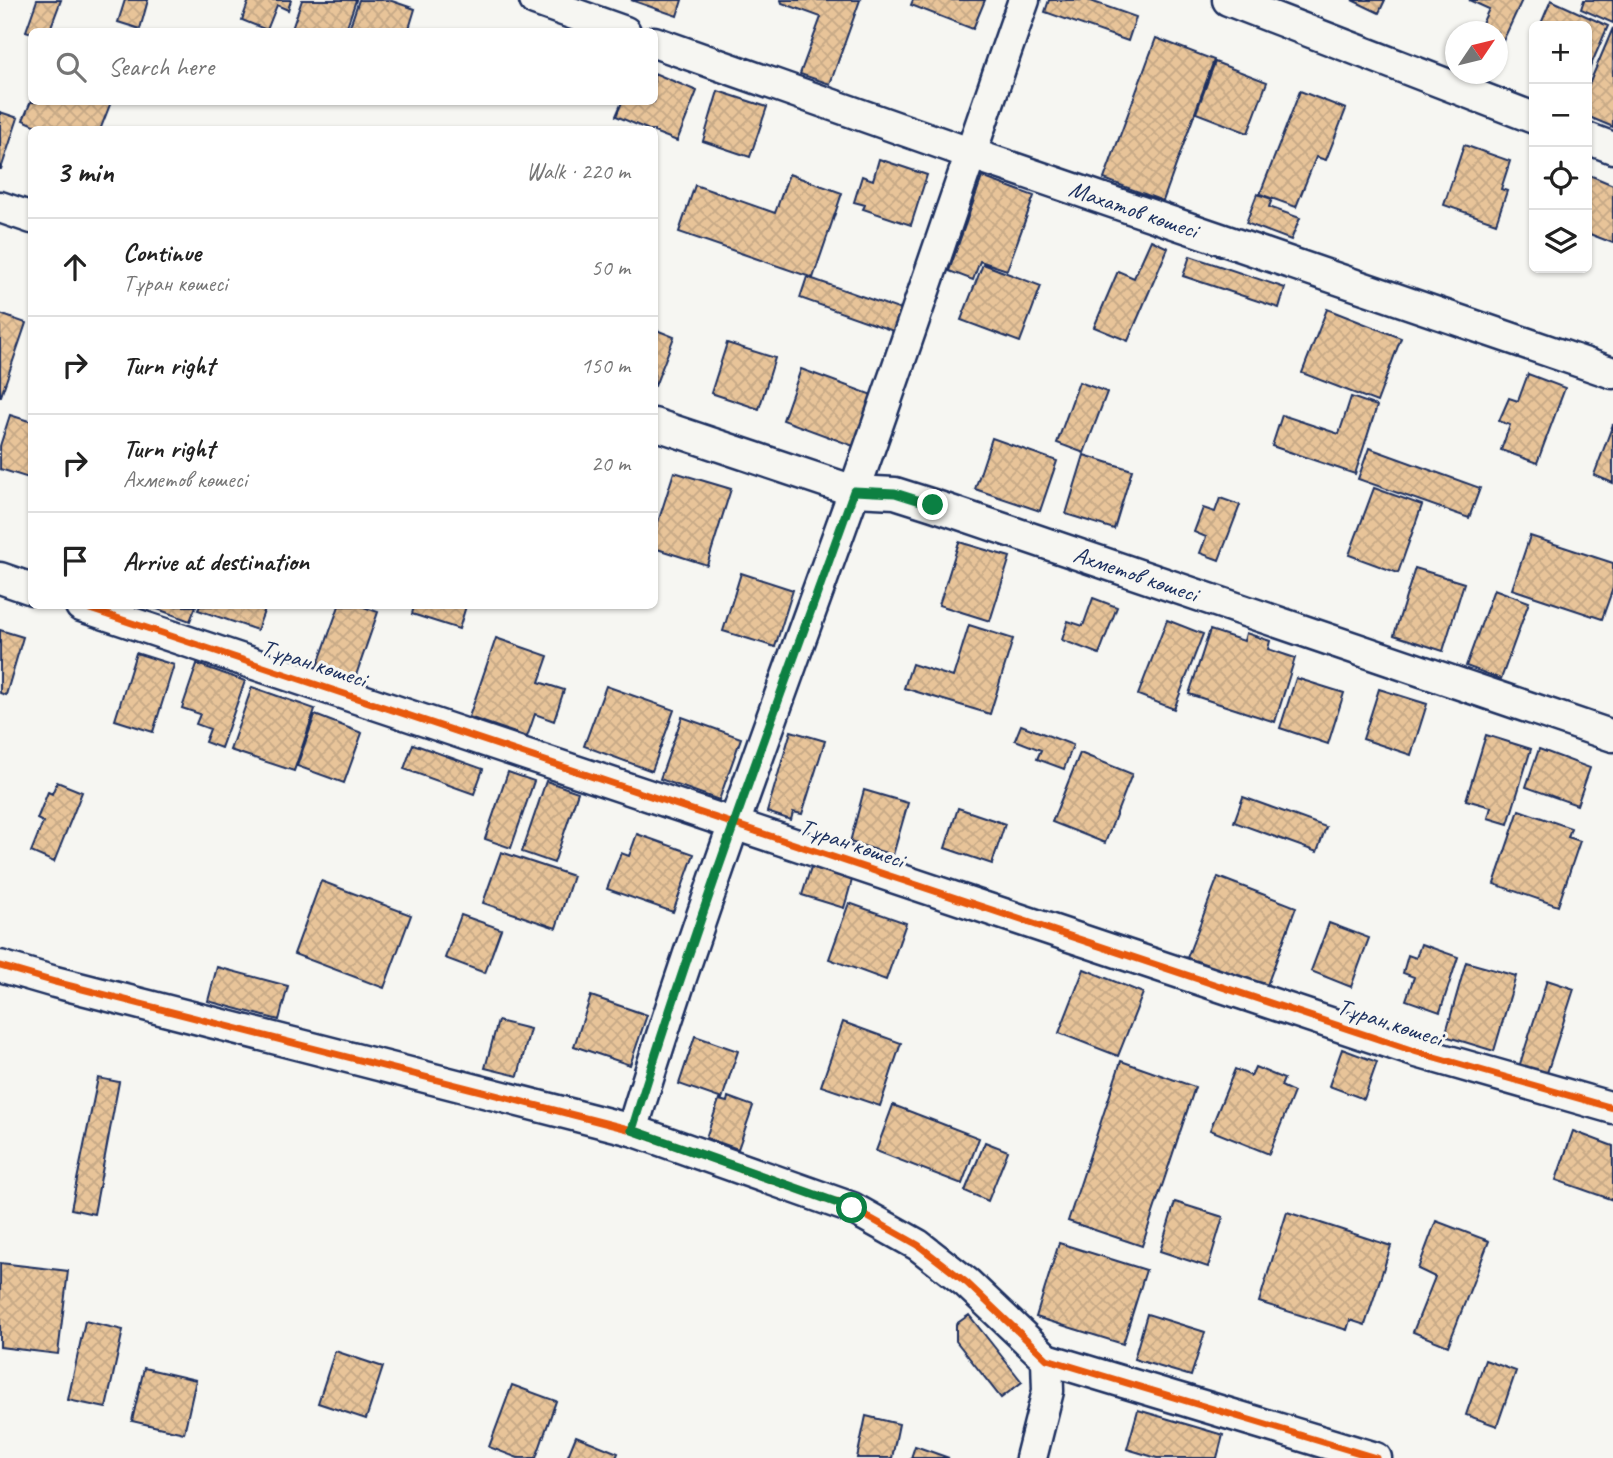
<!DOCTYPE html>
<meta charset="utf-8">
<style>
body{margin:0;font-family:Caveat,sans-serif;background:#f2f2f2;color:#222}
.controls{position:absolute;right:21px;top:21px;display:grid;overflow:hidden;border-radius:10px;box-shadow:0 2px 5px #0004}
.controls button{width:63px;height:63px;display:grid;place-items:center;padding:0;border:0;border-bottom:2px solid #e0e0e0;background:#fff;color:#222;font:35px sans-serif}
.compass{position:absolute;left:1445px;top:21px;width:63px;height:63px;border-radius:50%;background:#fff;box-shadow:0 2px 5px #0004;rotate:55deg}
.stop{position:absolute;width:21px;height:21px;margin:-16px;border:5px solid #0b8043;border-radius:50%;background:#fff}
.stop.end{background:#0b8043;border-color:#fff;box-shadow:0 2px 7px #0008}
.list{margin:0;padding:0;list-style:none}
h2{display:flex;justify-content:space-between;align-items:center;height:91px;margin:0;padding:0 28px;font-size:30px}
h2 small{font-size:23px;font-weight:400;color:#767676}
.list li{display:grid;grid-template-columns:46px 1fr auto;gap:21px;align-items:center;box-sizing:border-box;height:98px;padding:0 28px;border-top:2px solid #e0e0e0}
.list b{display:block;font-size:26px;white-space:nowrap}
.list p{margin:0;font-size:23px;white-space:nowrap;color:#767676}
.list em{font-size:23px;font-style:normal;color:#767676}
.icon{flex:none;width:38px;height:38px;fill:none;stroke:currentColor;stroke-width:2;stroke-linecap:round;stroke-linejoin:round}
.map{position:relative;flex:none;width:1613px;height:1458px;overflow:hidden}
.search{position:absolute;background:#fff;box-shadow:0 2px 5px #0004;left:28px;top:28px;width:630px;height:77px;display:flex;align-items:center;gap:18px;box-sizing:border-box;padding:0 24px;border-radius:10px;color:#767676;font-size:26px}
.panel{position:absolute;background:#fff;box-shadow:0 2px 5px #0004;left:28px;top:126px;width:630px;height:483px;border-radius:10px}
.map>svg:first-child{display:block}
</style>
<div class="map">
<svg width="1613" height="1458" viewBox="0 0 1613 1458">
<defs>
<pattern id="building-cross-hatch" width="8" height="8" patternUnits="userSpaceOnUse" patternTransform="scale(1.75)"><rect width="8" height="8" fill="#e8c499"/><path d="M0 0l8 8M0 8l8-8" fill="none" stroke="#c6a986"/></pattern>
</defs>
<rect width="100%" height="100%" fill="#f6f6f2"/>
<filter id="ink" filterUnits="userSpaceOnUse"><feTurbulence type="fractalNoise" baseFrequency=".0143" numOctaves="2"/><feDisplacementMap in="SourceGraphic" scale="14" xChannelSelector="R" yChannelSelector="G"/><feConvolveMatrix kernelMatrix="1 2 1 2 8 2 1 2 1" color-interpolation-filters="sRGB"/></filter>
<g filter="url(#ink)">
<path fill="url(#building-cross-hatch)" stroke="#1b2f5e" stroke-width="2" d="M 37,0 L 61,0 L 49,32 L 32,33 L 26,31 Z
M 125,0 L 148,0 L 140,29 L 118,22 Z
M 249,0 L 291,0 L 288,10 L 277,5 L 267,30 L 242,20 Z
M 302,0 L 356,0 L 345,32 L 291,32 Z
M 359,0 L 389,0 L 415,9 L 408,32 L 348,32 Z
M 631,0 L 682,0 L 677,16 Z
M 781,0 L 860,0 L 830,84 L 800,74 L 821,17 L 782,3 Z
M 913,0 L 985,0 L 973,29 L 911,5 Z
M 1049,0 L 1088,0 L 1136,17 L 1128,41 L 1045,12 Z
M 1352,0 L 1385,0 L 1379,13 Z
M 1469,0 L 1522,0 L 1503,41 L 1498,39 L 1498,32 L 1483,32 L 1479,30 L 1489,9 Z
M 1551,0 L 1608,26 L 1587,74 L 1587,26 L 1540,26 Z
M 1584,0 L 1613,0 L 1613,23 L 1581,9 Z
M 1613,28 L 1613,127 L 1587,116 L 1587,89 Z
M 1156,38 L 1214,60 L 1163,201 L 1104,179 Z
M 1215,62 L 1267,82 L 1248,133 L 1196,113 Z
M 654,73 L 697,91 L 677,141 L 654,132 L 654,130 L 649,130 L 616,116 L 622,102 L 654,102 Z
M 718,91 L 767,107 L 750,157 L 703,141 Z
M 1300,91 L 1346,109 L 1326,160 L 1316,157 L 1296,207 L 1260,194 Z
M 32,99 L 32,102 L 111,102 L 100,130 L 46,130 L 23,120 Z
M 0,112 L 18,118 L 1,169 L 0,169 Z
M 1464,145 L 1510,161 L 1501,189 L 1507,191 L 1496,223 L 1444,205 Z
M 879,159 L 927,175 L 911,225 L 863,209 L 865,205 L 854,202 L 862,176 L 873,180 Z
M 789,174 L 842,193 L 813,278 L 679,232 L 695,185 L 775,213 Z
M 1587,174 L 1613,185 L 1613,243 L 1587,233 Z
M 982,177 L 1034,196 L 1007,270 L 980,261 L 973,280 L 949,271 Z
M 1257,194 L 1272,199 L 1269,207 L 1300,218 L 1291,240 L 1246,223 Z
M 1151,240 L 1168,248 L 1128,341 L 1094,327 L 1118,271 L 1134,278 Z
M 1190,256 L 1285,288 L 1279,308 L 1183,276 Z
M 983,264 L 1041,286 L 1020,342 L 961,320 Z
M 807,277 L 907,312 L 899,333 L 800,298 Z
M 1327,309 L 1401,338 L 1377,402 L 1302,373 Z
M 0,314 L 26,323 L 1,396 L 0,396 Z
M 654,329 L 674,337 L 655,386 L 654,386 Z
M 727,343 L 775,358 L 759,409 L 711,393 Z
M 801,369 L 875,396 L 856,447 L 783,420 Z
M 1528,374 L 1565,388 L 1537,463 L 1501,450 L 1510,425 L 1499,421 L 1509,398 L 1518,401 Z
M 1079,382 L 1107,392 L 1084,453 L 1057,443 Z
M 1351,397 L 1377,406 L 1355,474 L 1272,446 L 1282,415 L 1339,434 Z
M 10,415 L 32,422 L 32,479 L 0,469 L 0,446 Z
M 1613,424 L 1613,483 L 1594,475 Z
M 992,438 L 1057,461 L 1040,511 L 975,489 Z
M 1369,448 L 1480,488 L 1469,518 L 1358,479 Z
M 1084,455 L 1132,470 L 1114,529 L 1066,514 Z
M 674,472 L 731,489 L 707,565 L 654,548 L 654,535 Z
M 1374,488 L 1422,505 L 1398,573 L 1349,555 Z
M 1220,498 L 1240,505 L 1219,560 L 1200,553 L 1206,537 L 1194,532 L 1203,508 L 1215,512 Z
M 1530,536 L 1613,563 L 1613,588 L 1602,619 L 1512,589 Z
M 959,542 L 1010,557 L 990,621 L 939,605 Z
M 1415,568 L 1464,583 L 1443,651 L 1394,635 Z
M 741,573 L 793,590 L 775,647 L 723,631 Z
M 1494,589 L 1529,602 L 1501,679 L 1466,666 Z
M 1093,598 L 1117,607 L 1099,654 L 1062,640 L 1068,621 L 1083,626 Z
M 153,606 L 196,606 L 190,621 L 152,607 Z
M 200,606 L 266,606 L 257,630 L 198,610 Z
M 339,606 L 361,606 L 378,612 L 354,681 L 317,667 Z
M 414,606 L 466,606 L 459,629 L 412,614 Z
M 1167,620 L 1203,634 L 1174,709 L 1138,695 Z
M 969,625 L 1013,639 L 990,714 L 904,688 L 912,664 L 953,677 Z
M 0,630 L 23,637 L 6,695 L 0,693 Z
M 1210,630 L 1244,641 L 1246,633 L 1270,641 L 1268,649 L 1295,658 L 1275,722 L 1189,694 Z
M 496,638 L 548,656 L 539,682 L 564,690 L 554,721 L 535,714 L 527,737 L 469,717 Z
M 136,653 L 174,665 L 153,732 L 115,720 Z
M 197,664 L 245,681 L 221,748 L 205,742 L 210,729 L 196,724 L 200,714 L 182,708 Z
M 1296,678 L 1344,693 L 1328,744 L 1280,728 Z
M 606,686 L 674,710 L 652,771 L 584,746 Z
M 252,687 L 315,709 L 294,771 L 230,750 Z
M 1379,689 L 1427,704 L 1411,755 L 1363,739 Z
M 315,715 L 362,733 L 344,783 L 297,766 Z
M 682,717 L 741,738 L 719,800 L 660,779 Z
M 1021,725 L 1073,745 L 1064,769 L 1037,759 L 1041,750 L 1015,740 Z
M 791,731 L 825,741 L 802,814 L 793,812 L 791,820 L 767,812 Z
M 1486,735 L 1531,749 L 1508,824 L 1488,818 L 1491,807 L 1466,800 Z
M 413,744 L 483,769 L 474,794 L 404,769 Z
M 1539,749 L 1590,768 L 1577,805 L 1526,787 Z
M 1080,753 L 1132,774 L 1105,843 L 1052,822 Z
M 508,772 L 534,781 L 511,848 L 485,839 Z
M 546,781 L 578,792 L 554,863 L 522,852 Z
M 57,782 L 82,792 L 54,862 L 31,852 L 43,822 L 37,819 L 48,792 L 52,794 Z
M 864,790 L 908,803 L 893,855 L 850,842 Z
M 1243,797 L 1326,827 L 1317,852 L 1234,822 Z
M 958,808 L 1005,824 L 992,864 L 945,848 Z
M 1519,810 L 1571,828 L 1568,837 L 1580,841 L 1558,906 L 1494,884 Z
M 637,834 L 694,854 L 673,912 L 607,889 L 621,853 L 629,856 Z
M 501,852 L 573,876 L 556,928 L 483,903 Z
M 811,867 L 852,880 L 844,908 L 802,895 Z
M 1218,877 L 1296,907 L 1266,988 L 1187,958 Z
M 321,881 L 411,915 L 384,988 L 294,954 Z
M 849,903 L 906,923 L 886,980 L 829,959 Z
M 461,915 L 501,929 L 485,973 L 445,958 Z
M 1329,923 L 1369,938 L 1351,987 L 1311,971 Z
M 1421,944 L 1458,957 L 1440,1012 L 1406,1000 L 1414,977 L 1403,973 L 1408,955 L 1416,958 Z
M 1466,962 L 1516,976 L 1494,1051 L 1445,1036 Z
M 217,967 L 288,986 L 279,1020 L 208,1001 Z
M 1084,969 L 1143,993 L 1118,1056 L 1059,1033 Z
M 1547,980 L 1574,989 L 1546,1076 L 1519,1067 Z
M 591,996 L 647,1015 L 630,1065 L 574,1046 Z
M 498,1021 L 530,1029 L 518,1076 L 485,1068 Z
M 843,1022 L 901,1043 L 880,1106 L 821,1086 Z
M 695,1036 L 738,1051 L 722,1099 L 679,1084 Z
M 1342,1049 L 1377,1062 L 1364,1099 L 1329,1086 Z
M 1121,1061 L 1195,1087 L 1142,1246 L 1068,1221 Z
M 1255,1067 L 1284,1079 L 1281,1086 L 1294,1092 L 1269,1154 L 1210,1130 L 1235,1069 L 1251,1076 Z
M 98,1078 L 119,1082 L 94,1214 L 71,1209 Z
M 728,1097 L 753,1106 L 738,1149 L 706,1138 L 719,1100 L 727,1102 Z
M 893,1105 L 979,1138 L 962,1184 L 876,1151 Z
M 1573,1131 L 1613,1146 L 1613,1200 L 1556,1180 Z
M 985,1142 L 1008,1151 L 988,1201 L 965,1191 Z
M 1175,1202 L 1223,1217 L 1208,1267 L 1160,1251 Z
M 1287,1212 L 1391,1246 L 1365,1325 L 1350,1320 L 1347,1330 L 1259,1302 Z
M 1436,1221 L 1489,1241 L 1448,1346 L 1413,1332 L 1435,1277 L 1418,1269 Z
M 1059,1243 L 1146,1270 L 1123,1344 L 1036,1317 Z
M 0,1263 L 68,1271 L 58,1354 L 0,1347 Z
M 1147,1314 L 1205,1332 L 1191,1376 L 1134,1359 Z
M 969,1315 L 1022,1382 L 1001,1398 L 956,1341 L 956,1324 Z
M 85,1321 L 123,1330 L 106,1408 L 68,1400 Z
M 335,1351 L 383,1367 L 366,1419 L 318,1403 Z
M 1485,1360 L 1516,1371 L 1497,1426 L 1466,1415 Z
M 144,1368 L 196,1380 L 184,1433 L 132,1421 Z
M 512,1385 L 556,1401 L 536,1458 L 518,1458 L 489,1447 Z
M 1138,1410 L 1223,1435 L 1217,1458 L 1157,1458 L 1127,1449 Z
M 866,1416 L 899,1424 L 892,1458 L 857,1458 Z
M 576,1436 L 618,1453 L 616,1458 L 567,1458 Z
M 915,1446 L 949,1458 L 911,1458 Z"/>
<g fill="none" stroke-linecap="round" stroke-linejoin="round">
<defs>
<g id="street">
<path d="M 535,0 L 625,32"/>
<path d="M 1228,0 L 1534,118"/>
<path id="s1" d="M 654,42 L 969,153 L 1613,373"/>
<path d="M 1587,138 L 1613,148"/>
<path d="M 0,207 L 32,218"/>
<path id="s2" d="M 654,424 L 854,491 L 895,493 L 933,505 L 1613,736"/>
<path d="M 0,578 L 32,589"/>
<path d="M 81,606 L 1417,1052 L 1613,1108"/>
<path d="M 0,966 L 55,982 L 632,1130 L 852,1208 L 918,1245 L 967,1283 L 1047,1359 L 1376,1458"/>
<path d="M 632,1130 C 698,915 777,705 853,494 C 912,330 966,164 1024,0"/>
<path d="M 1031,1458 L 1048,1391 L 1047,1359"/>
</g>
</defs>
<use href="#street" stroke="#1b2f5e" stroke-width="35"/>
<use href="#street" stroke="#f6f6f2" stroke-width="30"/>
<defs>
<path id="cycleway" d="M 81,606 L 1417,1052 L 1613,1108
M 0,966 L 55,982 L 632,1130 L 852,1208 L 918,1245 L 967,1283 L 1047,1359 L 1376,1458"/>
</defs>
<use href="#cycleway" stroke="#f6f6f2" stroke-width="11"/>
<use href="#cycleway" stroke="#e8590c" stroke-width="7"/>
</g>
</g>
<g fill="none" stroke-linecap="round" stroke-linejoin="round" filter="url(#ink)">
<path stroke="#0b8043" stroke-width="9" d="M 852,1208 L 632,1130 C 698,914 778,703 854,491 L 895,493 L 933,505"/>
</g>
<g text-anchor="middle" stroke-width="6" stroke-linejoin="round" paint-order="stroke">
<g font-size="24" fill="#1b2f5e" stroke="#f6f6f2">
<text dy="8" stroke="none"><textPath href="#s1" startOffset="508">Махатов көшесі</textPath></text>
<text dy="8" stroke="none"><textPath href="#s2" startOffset="506">Ахметов көшесі</textPath></text>
<text transform="translate(314 663) rotate(18)" y="8">Тұран көшесі</text>
<text transform="translate(852 843) rotate(19)" y="8">Тұран көшесі</text>
<text transform="translate(1390 1022) rotate(18)" y="8">Тұран көшесі</text>
</g>
</g>
</svg>
<div class="controls">
<button>+</button>
<button>−</button>
<button><svg class="icon" aria-label="locate" viewBox="0 0 24 24"><circle cx="12" cy="12" r="6"/><path d="M12 2v4M12 18v4M2 12h4M18 12h4"/></svg></button>
<button><svg class="icon" aria-label="layers" viewBox="0 0 24 24"><path d="M12 4l9 5-9 5-9-5zM3 14l9 5 9-5"/></svg></button>
</div>
<svg class="compass" viewBox="-18 -18 36 36"><path d="M0-13l5 13h-10z" fill="#e53935"/><path d="M0 13l5-13h-10z" fill="#767676"/></svg>
<div class="stop" style="left:852px;top:1208px"></div>
<div class="stop end" style="left:933px;top:505px"></div>
<div class="search"><svg class="icon" aria-label="search" viewBox="0 0 24 24"><circle cx="10" cy="10" r="6"/><path d="M15 15l6 6"/></svg>Search here</div>
<section class="panel">
<h2>3 min<small>Walk · 220 m</small></h2>
<ul class="list">
<li><svg class="icon" aria-label="ahead" viewBox="0 0 24 24"><path d="M12 20V5M6 11l6-6 6 6"/></svg><div><b>Continue</b><p>Тұран көшесі</p></div><em>50 m</em></li>
<li><svg class="icon" aria-label="right" viewBox="0 0 24 24"><path d="M7 20v-9h11M14 6l5 5-5 5"/></svg><div><b>Turn right</b></div><em>150 m</em></li>
<li><svg class="icon" aria-label="right" viewBox="0 0 24 24"><path d="M7 20v-9h11M14 6l5 5-5 5"/></svg><div><b>Turn right</b><p>Ахметов көшесі</p></div><em>20 m</em></li>
<li><svg class="icon" aria-label="arrive" viewBox="0 0 24 24"><path d="M6 21V4h12l-3 4 3 4H6"/></svg><div><b>Arrive at destination</b></div></li>
</ul>
</section>
</div>
